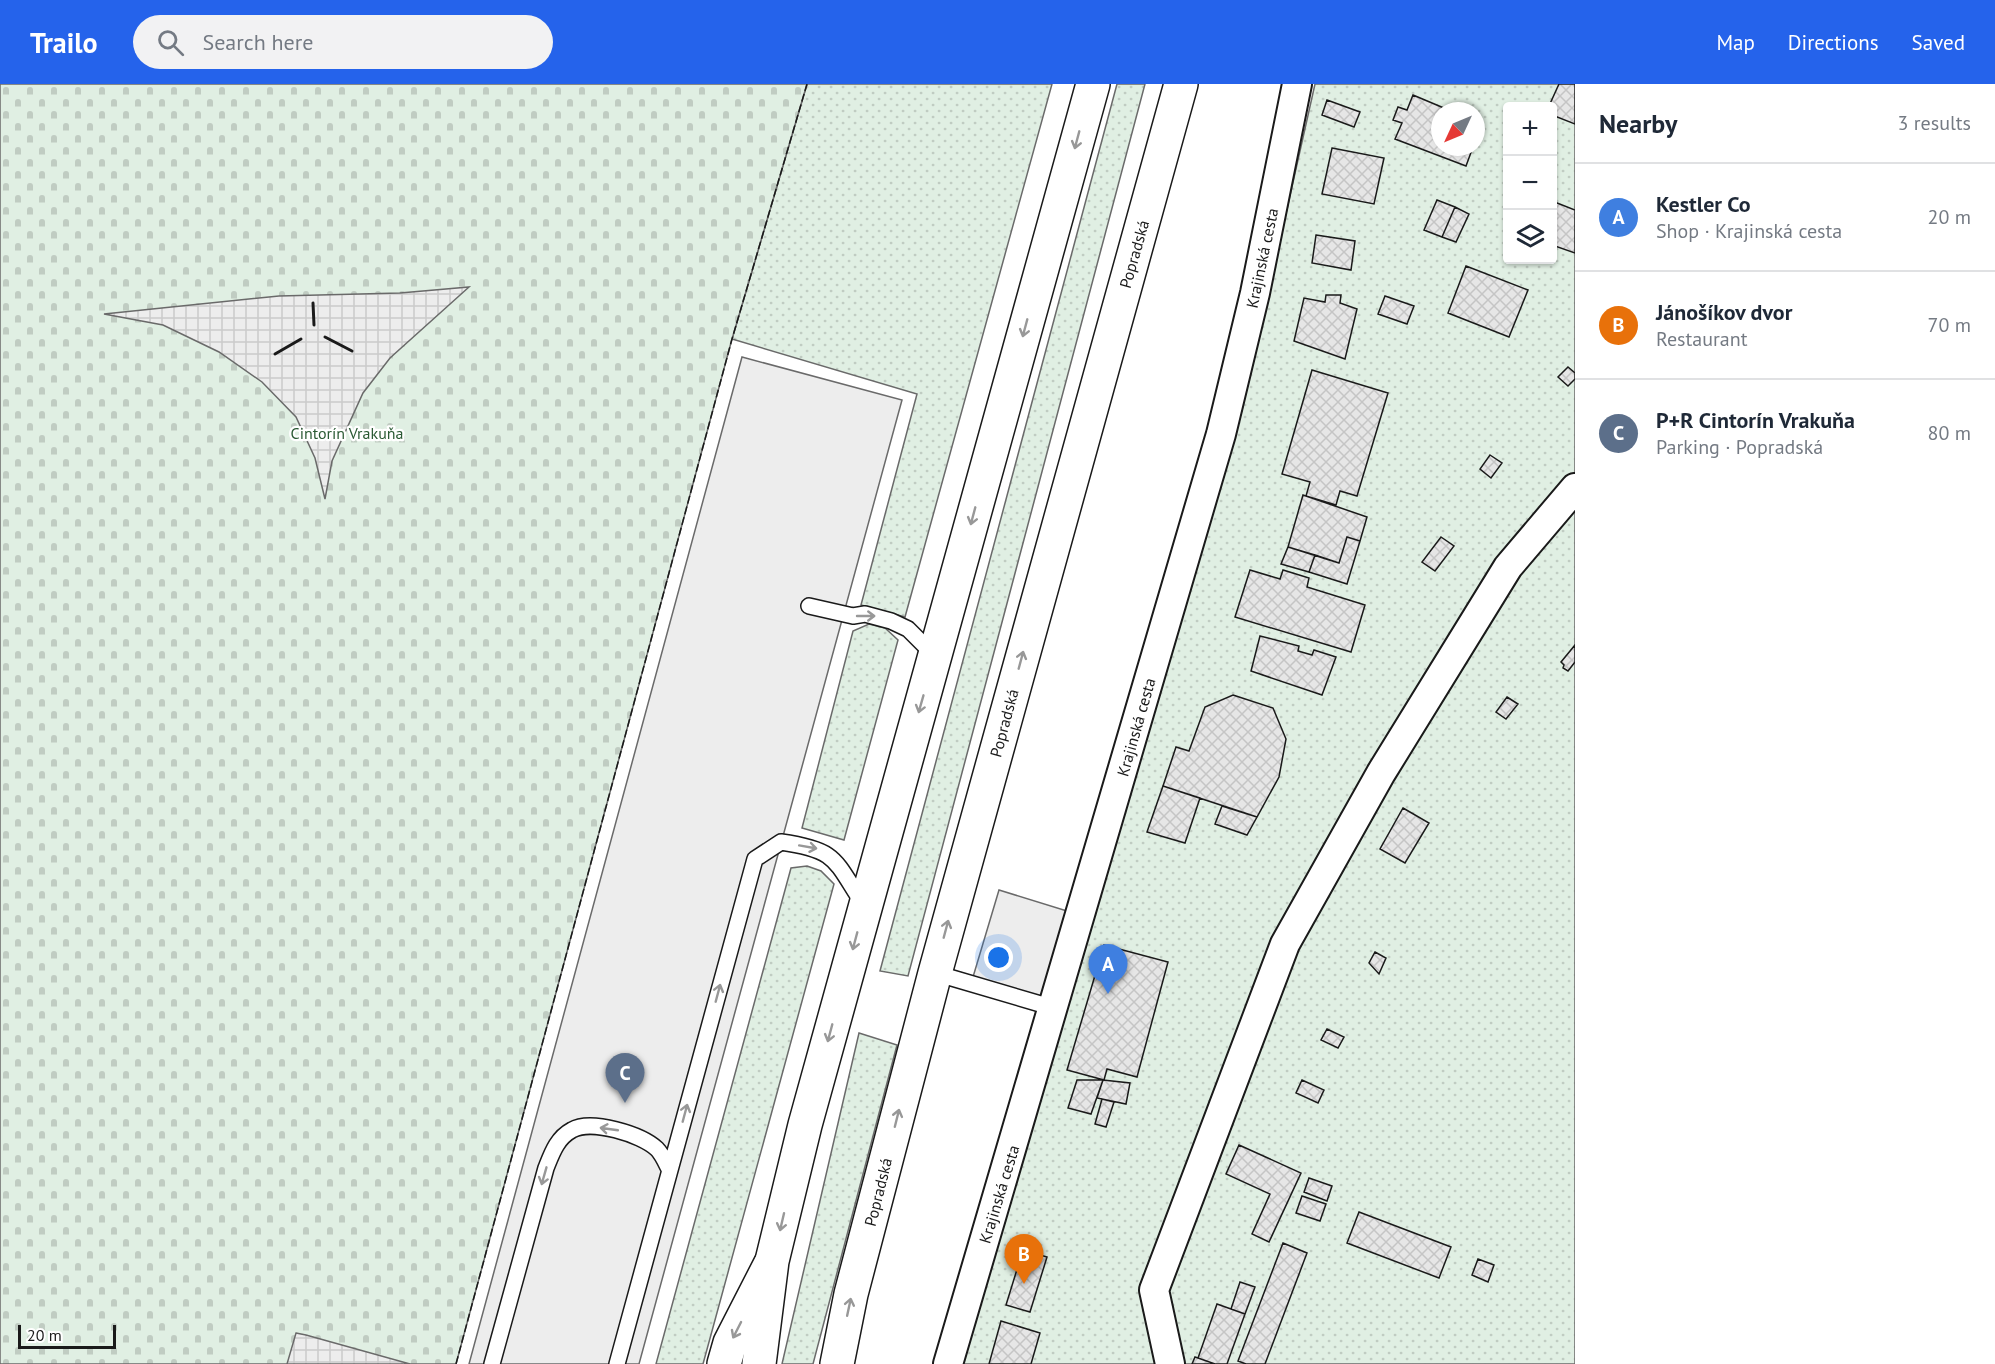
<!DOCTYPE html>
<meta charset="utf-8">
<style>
body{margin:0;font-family:"PT Sans",sans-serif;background:#f2f2f3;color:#1f2937}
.controls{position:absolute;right:18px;top:18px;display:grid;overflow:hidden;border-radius:6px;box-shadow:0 2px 4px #0004}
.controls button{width:54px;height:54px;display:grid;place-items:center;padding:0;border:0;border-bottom:2px solid #e0e1e3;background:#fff;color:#1f2937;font:30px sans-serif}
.compass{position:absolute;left:1431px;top:18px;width:54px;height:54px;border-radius:50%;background:#fff;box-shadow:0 2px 4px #0004;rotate:226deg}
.scale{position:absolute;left:18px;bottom:15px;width:98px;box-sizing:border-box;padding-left:6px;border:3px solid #1a1a1a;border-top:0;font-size:16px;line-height:21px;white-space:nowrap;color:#1a1a1a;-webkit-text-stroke:4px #fff;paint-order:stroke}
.you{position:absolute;left:999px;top:874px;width:21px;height:21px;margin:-15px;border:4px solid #fff;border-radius:50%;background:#1a73e8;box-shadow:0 0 0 9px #1a73e833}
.badge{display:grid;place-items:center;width:39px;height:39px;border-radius:50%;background:#2563eb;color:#fff;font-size:20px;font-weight:700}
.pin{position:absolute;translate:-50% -50px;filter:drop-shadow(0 2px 3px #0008)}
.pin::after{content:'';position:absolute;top:32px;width:21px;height:18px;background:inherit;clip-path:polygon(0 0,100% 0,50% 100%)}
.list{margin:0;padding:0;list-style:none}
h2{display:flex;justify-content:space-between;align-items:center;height:78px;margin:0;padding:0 24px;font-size:26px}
h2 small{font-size:20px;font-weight:400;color:#747a83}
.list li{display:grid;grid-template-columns:39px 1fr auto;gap:18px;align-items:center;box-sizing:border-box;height:108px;padding:0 24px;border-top:2px solid #e0e1e3}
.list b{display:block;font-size:22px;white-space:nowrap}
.list p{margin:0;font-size:20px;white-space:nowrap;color:#747a83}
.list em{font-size:20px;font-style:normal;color:#747a83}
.icon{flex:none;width:33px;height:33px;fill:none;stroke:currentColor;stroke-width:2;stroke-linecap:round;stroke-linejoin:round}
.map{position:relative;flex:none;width:1575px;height:1280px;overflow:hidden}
header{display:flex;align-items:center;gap:36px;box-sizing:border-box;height:84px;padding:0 30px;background:#2563eb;color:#fff}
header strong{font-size:28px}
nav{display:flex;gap:33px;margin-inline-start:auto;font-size:21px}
.search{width:420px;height:54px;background:#f2f2f3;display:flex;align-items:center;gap:15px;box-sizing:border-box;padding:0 21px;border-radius:33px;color:#747a83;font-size:22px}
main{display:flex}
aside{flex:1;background:#fff}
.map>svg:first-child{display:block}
</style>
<header>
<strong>Trailo</strong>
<div class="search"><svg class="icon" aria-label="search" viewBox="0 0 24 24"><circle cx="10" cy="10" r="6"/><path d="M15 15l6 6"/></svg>Search here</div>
<nav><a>Map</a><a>Directions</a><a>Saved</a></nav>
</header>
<main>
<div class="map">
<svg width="1575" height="1280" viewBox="0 0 1575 1280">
<defs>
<pattern id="green-dots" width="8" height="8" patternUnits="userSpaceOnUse" patternTransform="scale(1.5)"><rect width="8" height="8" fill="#e0efe3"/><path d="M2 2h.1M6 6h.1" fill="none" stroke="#c0ccc2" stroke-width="1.8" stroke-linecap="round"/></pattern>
<pattern id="cemetery-stones" width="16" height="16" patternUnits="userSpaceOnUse" patternTransform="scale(1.5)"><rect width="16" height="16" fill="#e0efe3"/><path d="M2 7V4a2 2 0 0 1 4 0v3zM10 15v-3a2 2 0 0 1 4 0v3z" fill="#c0ccc2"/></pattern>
<pattern id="plaza-grid" width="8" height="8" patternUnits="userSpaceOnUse" patternTransform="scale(1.5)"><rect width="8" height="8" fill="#ededed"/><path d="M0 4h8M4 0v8" fill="none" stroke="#cbcbcb"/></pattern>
<pattern id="building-cross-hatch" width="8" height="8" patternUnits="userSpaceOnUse" patternTransform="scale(1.5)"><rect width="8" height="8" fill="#e6e6e6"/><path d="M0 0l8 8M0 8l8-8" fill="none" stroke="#c5c5c5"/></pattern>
</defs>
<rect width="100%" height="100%" fill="#fff"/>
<path fill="url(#green-dots)" stroke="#6a6a6a" stroke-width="1.5" fill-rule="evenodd" d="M 807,0 L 1052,0 L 905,533 L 861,521 L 917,310 L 732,255 Z
M 1117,0 L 1145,0 L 908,892 L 880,887 Z
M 1315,0 L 1575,0 L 1575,1280 L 963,1280 L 1018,1081 L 1242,326 ZM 1508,22 L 1552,22 L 1552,176 L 1508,176 ZM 1440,27 L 1476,27 L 1476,63 L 1440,63 Z
M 869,540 L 885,544 L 898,556 L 844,756 L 802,744 L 853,547 Z
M 807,782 L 821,787 L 834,800 L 703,1280 L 656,1280 L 791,784 Z
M 859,949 L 897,961 L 813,1280 L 782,1280 Z"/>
<path fill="url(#cemetery-stones)" stroke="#6a6a6a" stroke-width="1.5" d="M 0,0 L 807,0 L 732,255 L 456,1280 L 0,1280 Z"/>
<path fill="#ededed" stroke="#6a6a6a" stroke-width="1.5" d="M 742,273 L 902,316 L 639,1280 L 469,1280 Z
M 999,806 L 1067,827 L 1041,913 L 973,893 Z"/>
<path fill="url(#plaza-grid)" stroke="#6a6a6a" stroke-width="1.5" d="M 469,203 L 390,274 L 363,309 L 332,377 L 325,415 L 315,374 L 296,333 L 262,298 L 219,268 L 163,241 L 104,230 L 279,212 L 400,209 Z
M 296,1249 L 306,1251 L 410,1280 L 287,1280 Z"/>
<path fill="url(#building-cross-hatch)" stroke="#1a1a1a" stroke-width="1.5" d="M 1559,0 L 1575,0 L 1575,40 L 1552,31 L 1552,22 L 1549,22 Z
M 1413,11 L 1451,27 L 1440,27 L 1440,63 L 1473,63 L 1466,82 L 1395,55 L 1402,39 L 1393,36 L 1398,23 L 1407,26 Z
M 1327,16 L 1360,28 L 1354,43 L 1322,31 Z
M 1332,64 L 1384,74 L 1374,120 L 1322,110 Z
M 1437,116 L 1455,123 L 1442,153 L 1424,146 Z
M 1552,117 L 1575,126 L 1575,169 L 1552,161 Z
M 1455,123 L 1469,130 L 1456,158 L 1442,153 Z
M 1316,151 L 1355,157 L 1351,186 L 1312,179 Z
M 1466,182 L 1528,206 L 1509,253 L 1448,229 Z
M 1326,211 L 1341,211 L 1340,219 L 1357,225 L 1345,275 L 1294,257 L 1304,214 L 1325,218 Z
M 1385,212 L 1414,222 L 1407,240 L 1378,230 Z
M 1568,283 L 1575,289 L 1575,295 L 1568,302 L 1558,293 Z
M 1312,286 L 1388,309 L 1357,412 L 1340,407 L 1336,421 L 1306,412 L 1310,398 L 1282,390 Z
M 1490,371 L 1502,379 L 1491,394 L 1480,385 Z
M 1303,411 L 1367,433 L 1360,457 L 1347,453 L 1339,479 L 1288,463 Z
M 1347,453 L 1360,457 L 1347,500 L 1309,488 L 1315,471 L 1339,479 Z
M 1441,453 L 1454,462 L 1435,487 L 1422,478 Z
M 1288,463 L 1315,471 L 1309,488 L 1281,480 Z
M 1250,486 L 1280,495 L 1283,486 L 1309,494 L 1307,503 L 1365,521 L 1351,568 L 1235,533 Z
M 1260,552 L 1299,562 L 1298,567 L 1312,571 L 1314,566 L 1336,573 L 1322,611 L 1251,587 Z
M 1575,561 L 1575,578 L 1568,587 L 1563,584 L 1564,581 L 1561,578 Z
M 1233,611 L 1273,624 L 1286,655 L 1279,693 L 1257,733 L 1163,702 L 1176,663 L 1189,667 L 1205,623 Z
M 1507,613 L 1518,620 L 1506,635 L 1496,628 Z
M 1163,702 L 1200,714 L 1185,759 L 1147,748 Z
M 1222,722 L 1257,733 L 1247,751 L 1215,740 Z
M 1403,724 L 1429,739 L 1405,779 L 1380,765 Z
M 1104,861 L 1168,878 L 1137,993 L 1107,985 L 1104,996 L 1067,986 Z
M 1375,868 L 1386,874 L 1379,890 L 1369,879 Z
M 1327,945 L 1344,953 L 1338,964 L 1321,956 Z
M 1077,996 L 1103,996 L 1091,1030 L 1068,1024 Z
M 1103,996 L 1130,999 L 1126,1020 L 1097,1014 Z
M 1302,996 L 1324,1006 L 1318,1019 L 1296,1009 Z
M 1102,1015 L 1114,1018 L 1106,1043 L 1095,1040 Z
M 1239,1061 L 1301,1089 L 1269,1158 L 1252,1150 L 1270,1110 L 1226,1090 Z
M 1309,1094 L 1332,1102 L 1327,1117 L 1304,1108 Z
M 1302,1112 L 1326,1120 L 1320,1137 L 1296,1129 Z
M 1359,1128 L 1451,1163 L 1439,1194 L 1347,1159 Z
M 1283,1159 L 1307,1169 L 1265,1280 L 1246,1280 L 1238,1277 Z
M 1023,1166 L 1047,1173 L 1030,1228 L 1006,1221 Z
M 1478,1175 L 1494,1181 L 1488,1198 L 1472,1191 Z
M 1240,1198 L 1255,1203 L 1245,1230 L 1231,1225 Z
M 1217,1220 L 1245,1230 L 1227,1280 L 1215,1280 L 1198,1274 Z
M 1001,1237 L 1040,1249 L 1031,1280 L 989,1280 Z
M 1195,1273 L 1198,1274 L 1215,1280 L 1192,1280 Z"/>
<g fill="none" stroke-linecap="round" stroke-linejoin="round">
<defs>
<path id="lane" d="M 809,522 L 853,532 L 865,530 L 891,537 L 908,545 L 934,571
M 935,889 L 1054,924
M 492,1280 L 546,1084 C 552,1069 557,1054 572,1046 C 591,1035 641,1050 657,1065 C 662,1070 666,1079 669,1085
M 617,1280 L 755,775 L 781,758 C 838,766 834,776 864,821"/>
<path id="street" d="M 948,1280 L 1221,350 L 1255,209 L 1297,0
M 1170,1280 L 1154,1206 L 1285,860 L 1381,689 L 1508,483 L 1575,404"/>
<path id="secondary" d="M 724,1280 L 730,1259 L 770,1181"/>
<path id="primary" d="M 759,1280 L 772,1177 L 805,1041 L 1093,0
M 837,1280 L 851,1210 L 935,889 L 1181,0"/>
</defs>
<use href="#lane" stroke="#1a1a1a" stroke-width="18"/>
<use href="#street" stroke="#1a1a1a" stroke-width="32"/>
<use href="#secondary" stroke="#1a1a1a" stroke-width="36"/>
<use href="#primary" stroke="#1a1a1a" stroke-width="36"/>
<use href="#lane" stroke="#fff" stroke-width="15"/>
<use href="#street" stroke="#fff" stroke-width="28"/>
<use href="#secondary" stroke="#fff" stroke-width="33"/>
<use href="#primary" stroke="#fff" stroke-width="33"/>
<path stroke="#1a1a1a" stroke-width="1.5" stroke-dasharray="8 3" stroke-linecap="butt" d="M 456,1280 L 732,255 L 807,0"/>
<path stroke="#1a1a1a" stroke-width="3" d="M 313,219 L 314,241
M 325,253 L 352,267
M 275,270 L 301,255"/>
</g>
<defs><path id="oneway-shaft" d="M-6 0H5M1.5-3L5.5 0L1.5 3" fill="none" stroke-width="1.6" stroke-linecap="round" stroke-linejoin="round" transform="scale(1.5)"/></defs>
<g stroke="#989898">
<use href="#oneway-shaft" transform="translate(1077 56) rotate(105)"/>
<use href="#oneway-shaft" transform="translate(1025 244) rotate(105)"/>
<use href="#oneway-shaft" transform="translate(973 432) rotate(105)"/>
<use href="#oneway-shaft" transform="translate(866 532)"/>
<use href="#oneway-shaft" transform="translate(1021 576) rotate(-75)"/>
<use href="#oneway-shaft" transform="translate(921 620) rotate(106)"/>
<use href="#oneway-shaft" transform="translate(808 763) rotate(10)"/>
<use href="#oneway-shaft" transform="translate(946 845) rotate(-75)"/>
<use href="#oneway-shaft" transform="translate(855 857) rotate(105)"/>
<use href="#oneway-shaft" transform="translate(718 909) rotate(-75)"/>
<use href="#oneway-shaft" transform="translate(830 949) rotate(105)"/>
<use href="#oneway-shaft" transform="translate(685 1029) rotate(-75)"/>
<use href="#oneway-shaft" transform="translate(897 1034) rotate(-76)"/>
<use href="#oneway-shaft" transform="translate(609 1045) rotate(-172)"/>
<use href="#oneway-shaft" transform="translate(544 1092) rotate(106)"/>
<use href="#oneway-shaft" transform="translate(782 1138) rotate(103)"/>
<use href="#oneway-shaft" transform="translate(849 1223) rotate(-78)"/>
<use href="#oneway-shaft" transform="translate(737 1246) rotate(117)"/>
</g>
<g text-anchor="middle" stroke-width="4.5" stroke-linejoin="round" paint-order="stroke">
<g font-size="16" fill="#1a1a1a" stroke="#fff">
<text transform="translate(1134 170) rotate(-74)" y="6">Popradská</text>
<text transform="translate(1262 174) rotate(-78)" y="6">Krajinská cesta</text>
<text transform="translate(1004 639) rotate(-75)" y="6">Popradská</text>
<text transform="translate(1136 643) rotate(-74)" y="6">Krajinská cesta</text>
<text transform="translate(878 1108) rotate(-76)" y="6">Popradská</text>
<text transform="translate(999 1110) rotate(-73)" y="6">Krajinská cesta</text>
</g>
<g font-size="16" fill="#2b5a34" stroke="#fff">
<text x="347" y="355">Cintorín Vrakuňa</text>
</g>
</g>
</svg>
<div class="controls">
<button>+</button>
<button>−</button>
<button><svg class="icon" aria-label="layers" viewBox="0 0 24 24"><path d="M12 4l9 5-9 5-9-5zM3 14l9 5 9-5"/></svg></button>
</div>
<svg class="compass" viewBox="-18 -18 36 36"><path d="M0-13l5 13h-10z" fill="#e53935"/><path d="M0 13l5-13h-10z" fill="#747a83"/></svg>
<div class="scale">20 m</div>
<div class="you"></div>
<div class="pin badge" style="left:1108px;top:910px;background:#3f7fe0">A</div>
<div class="pin badge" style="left:1024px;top:1200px;background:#e8710a">B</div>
<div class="pin badge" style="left:625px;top:1019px;background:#5c6f8a">C</div>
</div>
<aside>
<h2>Nearby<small>3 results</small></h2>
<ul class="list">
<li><span class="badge" style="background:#3f7fe0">A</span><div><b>Kestler Co</b><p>Shop · Krajinská cesta</p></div><em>20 m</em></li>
<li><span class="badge" style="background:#e8710a">B</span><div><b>Jánošíkov dvor</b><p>Restaurant</p></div><em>70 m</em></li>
<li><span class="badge" style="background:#5c6f8a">C</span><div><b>P+R Cintorín Vrakuňa</b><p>Parking · Popradská</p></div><em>80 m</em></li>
</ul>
</aside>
</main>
